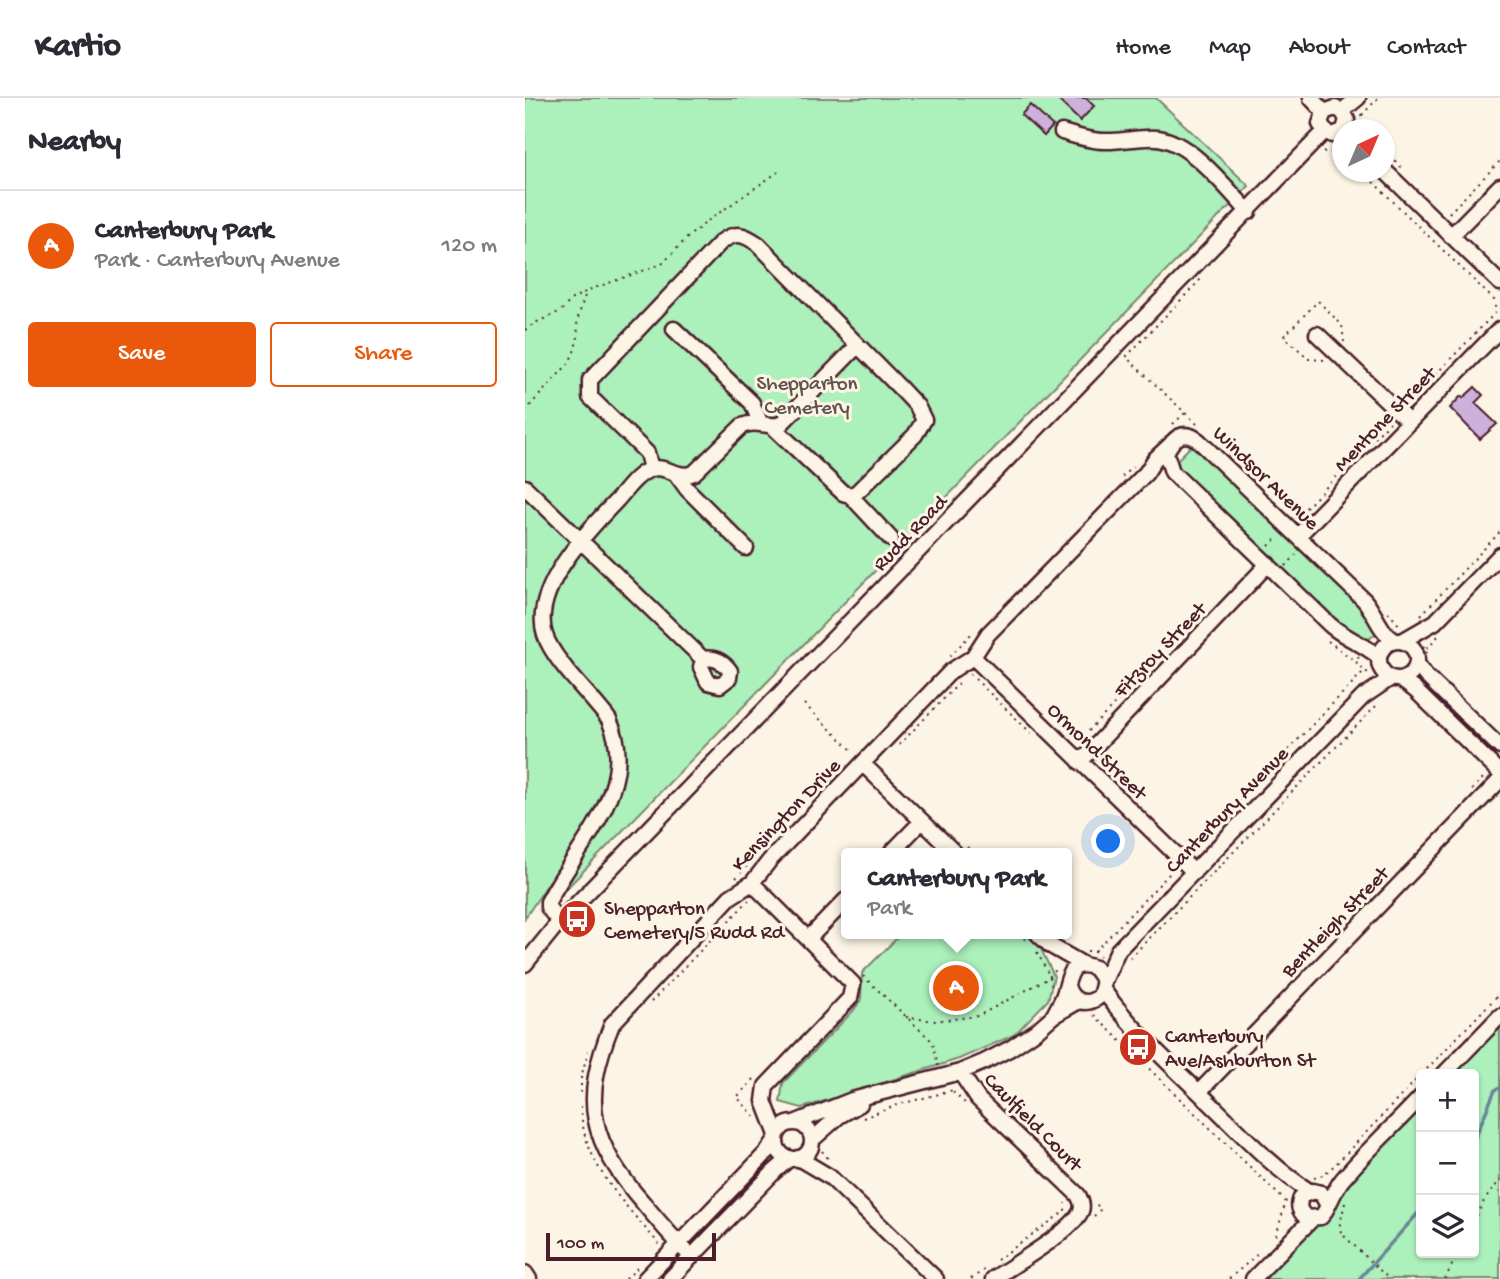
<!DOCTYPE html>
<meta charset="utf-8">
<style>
body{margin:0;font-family:"Gochi Hand",sans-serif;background:#f2f2f3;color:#2b2b33}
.controls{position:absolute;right:21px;bottom:21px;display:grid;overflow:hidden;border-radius:7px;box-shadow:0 2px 5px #0004}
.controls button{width:63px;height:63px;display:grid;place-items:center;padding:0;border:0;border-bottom:2px solid #e1e1e2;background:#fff;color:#2b2b33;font:35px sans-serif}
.compass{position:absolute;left:807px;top:21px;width:63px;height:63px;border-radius:50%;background:#fff;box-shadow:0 2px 5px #0004;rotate:44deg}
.scale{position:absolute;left:21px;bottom:18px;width:170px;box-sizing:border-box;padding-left:7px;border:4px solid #4a1f2b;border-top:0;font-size:19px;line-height:24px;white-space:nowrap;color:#4a1f2b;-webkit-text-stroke:5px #fcf5e5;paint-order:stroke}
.you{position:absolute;left:584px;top:744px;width:24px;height:24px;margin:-18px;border:5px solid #fff;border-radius:50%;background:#1a73e8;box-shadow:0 0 0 10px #1a73e833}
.badge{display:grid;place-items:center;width:46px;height:46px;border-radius:50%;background:#ea580c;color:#fff;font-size:23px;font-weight:700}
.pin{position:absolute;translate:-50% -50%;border:4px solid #fff;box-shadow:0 2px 7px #0006}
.popup{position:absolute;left:316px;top:750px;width:231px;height:91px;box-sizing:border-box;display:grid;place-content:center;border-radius:7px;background:#fff;filter:drop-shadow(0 2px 5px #0005);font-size:23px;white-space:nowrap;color:#7c7c81}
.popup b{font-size:26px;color:#2b2b33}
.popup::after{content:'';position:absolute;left:50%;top:100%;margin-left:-14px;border:14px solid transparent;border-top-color:#fff}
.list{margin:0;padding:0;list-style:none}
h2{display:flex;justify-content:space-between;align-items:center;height:91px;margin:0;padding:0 28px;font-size:30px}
h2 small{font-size:23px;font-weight:400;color:#7c7c81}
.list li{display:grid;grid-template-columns:46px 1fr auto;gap:21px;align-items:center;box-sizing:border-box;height:112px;padding:0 28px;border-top:2px solid #e1e1e2}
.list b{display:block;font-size:26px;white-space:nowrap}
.list p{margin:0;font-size:23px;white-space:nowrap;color:#7c7c81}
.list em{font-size:23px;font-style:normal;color:#7c7c81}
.actions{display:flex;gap:14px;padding:21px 28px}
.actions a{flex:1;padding:16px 0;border:2px solid #ea580c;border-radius:7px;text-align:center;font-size:24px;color:#ea580c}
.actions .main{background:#ea580c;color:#fff}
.icon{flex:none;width:38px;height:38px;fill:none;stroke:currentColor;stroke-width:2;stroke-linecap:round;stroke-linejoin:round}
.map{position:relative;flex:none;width:975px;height:1181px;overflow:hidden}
header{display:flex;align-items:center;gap:42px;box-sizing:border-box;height:98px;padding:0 35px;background:#fff;border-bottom:2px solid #e1e1e2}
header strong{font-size:33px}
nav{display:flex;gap:38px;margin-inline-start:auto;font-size:24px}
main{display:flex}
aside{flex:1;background:#fff}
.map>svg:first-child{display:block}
</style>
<header>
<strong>Kartio</strong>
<nav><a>Home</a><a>Map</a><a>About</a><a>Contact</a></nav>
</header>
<main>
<aside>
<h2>Nearby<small></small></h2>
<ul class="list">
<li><span class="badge">A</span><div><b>Canterbury Park</b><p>Park · Canterbury Avenue</p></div><em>120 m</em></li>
</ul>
<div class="actions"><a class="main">Save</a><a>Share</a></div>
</aside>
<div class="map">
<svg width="975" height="1181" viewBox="0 0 975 1181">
<rect width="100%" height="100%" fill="#fcf5e5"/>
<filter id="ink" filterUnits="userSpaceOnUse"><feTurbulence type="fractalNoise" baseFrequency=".0143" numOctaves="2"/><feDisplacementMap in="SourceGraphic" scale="14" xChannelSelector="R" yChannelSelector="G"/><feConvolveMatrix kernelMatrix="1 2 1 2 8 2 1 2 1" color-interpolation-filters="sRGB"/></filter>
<g filter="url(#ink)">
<path fill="#acf0bb" stroke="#7b8873" stroke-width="2" d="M 0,0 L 631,0 L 724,88 L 40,792 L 24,784 L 0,820 Z
M 668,346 L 837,510 L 852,534 L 841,544 L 817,531 L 647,367 Z
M 376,836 L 501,836 L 515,849 L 529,878 L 523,902 L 489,937 L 434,961 L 277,1010 L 255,1004 L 258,985 L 328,913 L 336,902 L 337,875 Z
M 975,929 L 975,1181 L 729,1181 L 896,1007 L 896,1155 L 949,1155 L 949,976 L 927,976 Z"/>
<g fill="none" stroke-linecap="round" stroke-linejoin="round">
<path stroke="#6b8798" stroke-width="3.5" d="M 949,1042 L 970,992 L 975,990
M 834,1181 L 896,1112"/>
</g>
<path fill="#ceb0dd" stroke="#4a1f2b" stroke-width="2" d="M 531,0 L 561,0 L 569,8 L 555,23 Z
M 505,7 L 528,28 L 519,38 L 496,17 Z
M 950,289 L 958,297 L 950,305 L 972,326 L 955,341 L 925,310 L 936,298 L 938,300 Z"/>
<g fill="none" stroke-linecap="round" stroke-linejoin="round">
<defs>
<path id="minor" d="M 786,0 L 799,14
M 817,13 L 833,0
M 818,33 L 807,37 L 800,33 L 795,26 L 799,14 L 810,10 L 817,13 L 822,21 L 819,32
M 537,34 C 550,38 565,43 579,43 C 597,44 615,38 633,40 C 666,44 702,91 724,114
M 860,73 L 975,185
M 926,138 L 975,88
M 149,231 L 227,305 L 235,324
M 792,236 L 884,324
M 126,371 L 122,355 L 65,299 L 65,282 L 196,144 C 211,133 219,136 233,146 L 377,292 L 392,308 L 399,322 L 390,337 L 331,395 L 325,397 L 318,395 L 246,327
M 151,376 L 162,391 L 221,450
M 0,389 L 178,561 C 190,559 198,563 205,573 L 204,580 L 195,587 L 183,584 L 176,569 L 178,561
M 325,397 L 366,441
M 773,438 L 975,231
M854 562a19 19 0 1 1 38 0a19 19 0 1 1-38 0Z
M 877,543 L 910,524 L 975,457
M 448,559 L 669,774
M 854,559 C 839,546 820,540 805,527 L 647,374 L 641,355 C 648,339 659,331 674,343 L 839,502 C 851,516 854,533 870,543
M 892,566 L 901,578 L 975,649
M 875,581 L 890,592 L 975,675
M 555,664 L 743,466
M 338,666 L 430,755
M 366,755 L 397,723
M 227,785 L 328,886 L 325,900 L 241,988 L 239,1003 L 252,1037
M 34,824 L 23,809 L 23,804 C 51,748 116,688 84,622 C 66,597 29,564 20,537 C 5,491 65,430 93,401 C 102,391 111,377 124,372 C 140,365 152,382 169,375 L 217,328 C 233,321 242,331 256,326 L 333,247
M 513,836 L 526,848 L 559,867
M 283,841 L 321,802
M 0,866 L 34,824 L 800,33
M 579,883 L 593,852 L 838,599 L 866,580
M 578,892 C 609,934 649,970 686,1006 C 718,1037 747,1069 784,1093
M 530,915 C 533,909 536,904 538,899 C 545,882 543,859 570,870 L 579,883 L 575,898 C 561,909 547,904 542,888
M 435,974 L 453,1001 L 553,1097 C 556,1102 558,1108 556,1113 C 547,1134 488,1167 468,1181
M 919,976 L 975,918
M 674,994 L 975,682
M 269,1025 L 327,1002 L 435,974 L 459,964 L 486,950 L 511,933 L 528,918 L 554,903
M251 1043a18 18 0 1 1 36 0a18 18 0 1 1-36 0Z
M 287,1042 L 314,1018 L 335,1006
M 273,1060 L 305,1079 L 411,1181
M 802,1106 L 796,1095 L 788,1093 L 777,1098 C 772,1107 774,1114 782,1120 L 796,1119 C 804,1110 808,1093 817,1082 C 841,1053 870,1027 896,999
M 167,1159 C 150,1143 135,1125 120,1107 C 65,1044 55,1005 87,926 L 205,799 L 227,785 L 245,762 L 426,573 L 448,559 L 463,536 L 621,375 L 630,361 L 645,347
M 0,1175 L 4,1181
M 120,1181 L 243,1053 L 251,1041
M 145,1181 L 250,1073 L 265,1060
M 728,1181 L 787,1121"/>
</defs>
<use href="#minor" stroke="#4a1f2b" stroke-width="19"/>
<path stroke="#4a1f2b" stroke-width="2" stroke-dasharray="2 5" stroke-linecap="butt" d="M 836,16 L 839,32
M 837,17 L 853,0
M 860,53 L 876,69
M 798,54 L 818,55
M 838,74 L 969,202 L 971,214 L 883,305
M 924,115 L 975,63
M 0,232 L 10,225 L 36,213 L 47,201 L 64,192 L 137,166 L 164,138 L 184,122 L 253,74
M 799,262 L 784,261 L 759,238 L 793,203 L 817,227 L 819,244
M 0,313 L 44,265 L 49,254 L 53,239 L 52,223 L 61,194
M 648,326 L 660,315
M 672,326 L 601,259 L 678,179
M 597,379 L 611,366
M 771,420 L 865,324
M 744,448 L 753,439
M 761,468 L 771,457
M 863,514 L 875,528
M 896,517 L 975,434
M 803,543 L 830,563
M 898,548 L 901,551 L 902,558
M 902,550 L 915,536
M 425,558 L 448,534
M 834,559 L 830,563 L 845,577
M 445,576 L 506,635
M 279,606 L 329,654
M 554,643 L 618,577
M 374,647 L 436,583
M 947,692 L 960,678
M 442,749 L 448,755
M 666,753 L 839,573
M 211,780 L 226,763
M 494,836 L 501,842
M 562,853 L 570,853 L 575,858
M 570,853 L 647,773
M 512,854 L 525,879 L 527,890
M 605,860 L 853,606
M 338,878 L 408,944 L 413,968
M 126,904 L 224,802
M 569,917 L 761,1104
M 381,919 L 410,923 L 453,918 L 522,881 L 532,871
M 897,976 L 975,895
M 229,981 L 212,999 L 231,1020
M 428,994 L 440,1005
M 56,995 L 56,980 L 63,953
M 418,995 L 431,991
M 56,1008 C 56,1064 100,1106 134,1146
M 338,1020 L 375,1006 L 418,995 L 417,990
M 297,1053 L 305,1063
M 789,1080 L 798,1077 L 812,1065 L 896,977
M 820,1105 L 815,1126 L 816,1135 L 864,1181
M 569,1118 L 576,1111 L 570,1105
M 949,1124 L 959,1103 L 975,1082
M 751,1138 L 761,1103
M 472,1162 L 540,1113 L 540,1105
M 101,1181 L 112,1170
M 446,1181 L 459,1172
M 704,1181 L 735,1154
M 920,1181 L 933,1155"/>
<use href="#minor" stroke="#fcf5e5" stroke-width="14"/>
</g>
</g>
<defs>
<symbol id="bus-disc" viewBox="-11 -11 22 22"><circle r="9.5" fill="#c8321e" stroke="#fcf5e5"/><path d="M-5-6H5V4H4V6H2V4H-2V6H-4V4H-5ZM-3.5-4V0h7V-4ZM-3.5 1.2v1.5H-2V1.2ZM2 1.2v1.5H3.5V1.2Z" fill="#fff"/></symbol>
</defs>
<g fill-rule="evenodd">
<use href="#bus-disc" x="30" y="799" width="44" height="44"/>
<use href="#bus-disc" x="591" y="927" width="44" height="44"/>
</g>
<g text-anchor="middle" stroke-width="6" stroke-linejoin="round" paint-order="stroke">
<g font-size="21" fill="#62534f" stroke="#fcf5e5">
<text x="282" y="291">Shepparton<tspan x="282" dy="24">Cemetery</tspan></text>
</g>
<g font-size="21" fill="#4a1f2b" stroke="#fcf5e5">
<text transform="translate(859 320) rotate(-46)" y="7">Mentone Street</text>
<text transform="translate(742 379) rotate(44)" y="7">Windsor Avenue</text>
<text transform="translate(384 434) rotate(-46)" y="7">Rudd Road</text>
<text transform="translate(634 551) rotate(-46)" y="7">Fitzroy Street</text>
<text transform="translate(573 652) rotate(44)" y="7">Ormond Street</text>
<text transform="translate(701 711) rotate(-46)" y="7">Canterbury Avenue</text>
<text transform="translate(260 716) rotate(-46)" y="7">Kensington Drive</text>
<text transform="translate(809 823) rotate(-46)" y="7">Bentleigh Street</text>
<text transform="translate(509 1023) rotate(45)" y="7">Caulfield Court</text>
</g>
<g font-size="21" fill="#4a1f2b" stroke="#fcf5e5" text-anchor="start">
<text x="79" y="816">Shepparton<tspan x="79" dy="24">Cemetery/5 Rudd Rd</tspan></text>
<text x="640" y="944">Canterbury<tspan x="640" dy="24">Ave/Ashburton St</tspan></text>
</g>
</g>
</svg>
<div class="controls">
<button>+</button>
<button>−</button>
<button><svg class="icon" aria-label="layers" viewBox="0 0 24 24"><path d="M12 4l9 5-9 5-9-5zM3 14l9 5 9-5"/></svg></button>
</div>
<svg class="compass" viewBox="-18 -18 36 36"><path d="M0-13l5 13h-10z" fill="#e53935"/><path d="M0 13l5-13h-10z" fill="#7c7c81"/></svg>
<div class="scale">100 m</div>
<div class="you"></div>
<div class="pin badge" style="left:431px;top:890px">A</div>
<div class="popup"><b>Canterbury Park</b>Park</div>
</div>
</main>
